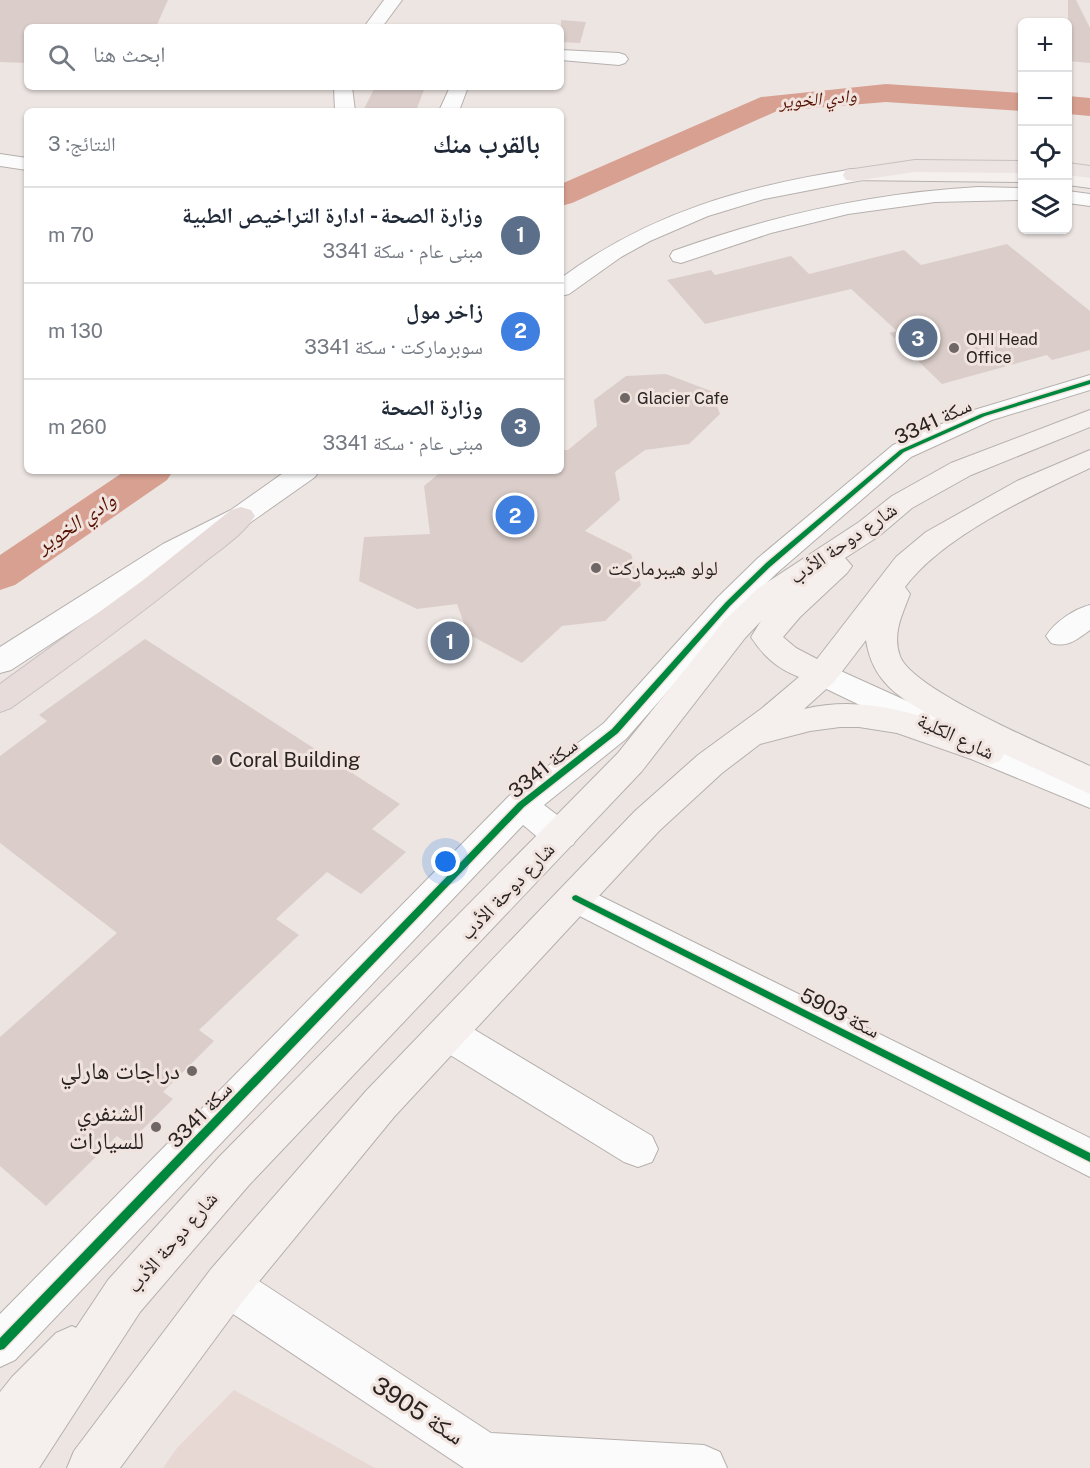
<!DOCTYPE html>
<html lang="ar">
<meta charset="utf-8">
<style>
body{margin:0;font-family:"Public Sans","Noto Naskh Arabic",sans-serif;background:#f2f2f3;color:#1f2937;direction:rtl}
.controls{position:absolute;right:18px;top:18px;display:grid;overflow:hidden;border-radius:9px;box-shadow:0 2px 4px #0004}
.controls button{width:54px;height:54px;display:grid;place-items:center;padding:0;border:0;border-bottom:2px solid #e0e1e3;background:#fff;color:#1f2937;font:30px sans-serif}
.you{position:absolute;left:446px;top:862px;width:21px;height:21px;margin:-15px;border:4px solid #fff;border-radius:50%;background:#1a73e8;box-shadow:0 0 0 9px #1a73e833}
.badge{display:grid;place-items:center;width:39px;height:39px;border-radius:50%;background:#d93025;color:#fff;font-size:20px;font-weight:700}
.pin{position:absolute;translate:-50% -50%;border:3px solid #fff;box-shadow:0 2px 6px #0006}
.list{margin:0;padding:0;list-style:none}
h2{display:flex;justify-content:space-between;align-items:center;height:78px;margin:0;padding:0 24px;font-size:26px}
h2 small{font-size:20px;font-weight:400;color:#747a83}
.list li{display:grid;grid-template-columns:39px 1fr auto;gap:18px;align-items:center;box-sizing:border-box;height:96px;padding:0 24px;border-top:2px solid #e0e1e3}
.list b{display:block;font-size:22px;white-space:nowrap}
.list p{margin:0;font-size:20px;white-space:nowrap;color:#747a83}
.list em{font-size:20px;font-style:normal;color:#747a83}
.icon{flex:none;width:33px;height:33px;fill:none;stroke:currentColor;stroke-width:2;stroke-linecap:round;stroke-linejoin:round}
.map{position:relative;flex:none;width:1090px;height:1468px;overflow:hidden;direction:ltr}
.search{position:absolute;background:#fff;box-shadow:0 2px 4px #0004;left:24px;top:24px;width:540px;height:66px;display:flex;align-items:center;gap:15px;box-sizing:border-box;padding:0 21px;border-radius:9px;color:#747a83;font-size:22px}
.panel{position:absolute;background:#fff;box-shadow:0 2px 4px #0004;left:24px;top:108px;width:540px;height:366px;border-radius:9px;direction:rtl}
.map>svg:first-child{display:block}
</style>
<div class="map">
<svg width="1090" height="1468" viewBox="0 0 1090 1468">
<rect width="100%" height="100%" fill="#ede5e2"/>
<path fill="#e8d8d4" d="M 234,1390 L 375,1468 L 163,1468 L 177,1448 Z"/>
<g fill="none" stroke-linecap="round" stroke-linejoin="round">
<path fill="#d7a091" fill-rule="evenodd" d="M 886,84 L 1022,93 L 1022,111 L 886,102 L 777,111 L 572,203 L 561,206 L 561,184 L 761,97 Z
M 1068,96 L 1090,98 L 1090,116 L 1068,114 Z
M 125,471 L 173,471 L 167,480 L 15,585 L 0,590 L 0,555 Z"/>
</g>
<path fill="#dbceca" d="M 0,0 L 168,0 L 156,27 L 27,27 L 27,63 L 0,62 Z
M 1068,0 L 1076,0 L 1090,28 L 1090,63 L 1068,61 Z
M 561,20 L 586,22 L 580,43 L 561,42 Z
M 375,87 L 425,87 L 416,111 L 363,111 Z
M 1007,244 L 1090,311 L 1090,350 L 1052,360 L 1047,355 L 942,384 L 889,333 L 897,331 L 851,289 L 705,324 L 667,280 L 711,270 L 715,275 L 791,256 L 809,274 L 904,250 L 921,265 Z
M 666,374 L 711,391 L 720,414 L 689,444 L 645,450 L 615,472 L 620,500 L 585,531 L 631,554 L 641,585 L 605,621 L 562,626 L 522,663 L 468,634 L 457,604 L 417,609 L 359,581 L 364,537 L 430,534 L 424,486 L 442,471 L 561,471 L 561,450 L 568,450 L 597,426 L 594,400 L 626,376 Z
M 145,639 L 400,804 L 372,829 L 406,852 L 361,894 L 327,872 L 276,919 L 299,935 L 199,1030 L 214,1041 L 163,1092 L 173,1099 L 128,1144 L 117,1136 L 46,1206 L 0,1166 L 0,1037 L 117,933 L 0,843 L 0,756 L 47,721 L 39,715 Z"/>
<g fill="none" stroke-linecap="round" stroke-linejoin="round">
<defs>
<path id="minor" d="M 384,0 L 402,0 L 382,27 L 364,27 Z
M 561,50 L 619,53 L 625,55 L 628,59 L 625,63 L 619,65 L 561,60 Z
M 334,87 L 352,87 L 355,111 L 335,111 Z
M 450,87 L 468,87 L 459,111 L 439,111 Z
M 0,154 L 27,158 L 27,170 L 0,166 Z
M 978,187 L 1022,188 L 1022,200 L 935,202 L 848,214 L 771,233 L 681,263 L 673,261 L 670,256 L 673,251 C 773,215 872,193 978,187 Z
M 1068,191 L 1090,194 L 1090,206 L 1068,203 Z
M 1090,375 L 1090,390 L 992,420 L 911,457 L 778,572 L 738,611 L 626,739 L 544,805 L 573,827 L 578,836 L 573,845 C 550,853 540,838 523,825 L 15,1360 L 0,1367 L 0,1314 L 509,796 L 604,723 L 718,597 L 758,558 L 893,445 L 974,410 Z
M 1090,605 L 1090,630 C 1076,640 1068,648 1051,643 L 1046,636 C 1055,622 1074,609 1090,605 Z
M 576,884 L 1090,1138 L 1090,1177 L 564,908 L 559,898 L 564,888 Z
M 447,1017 L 460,1021 L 652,1136 L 658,1149 L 652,1162 L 638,1167 L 624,1162 L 434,1045 L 428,1033 L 434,1021 Z
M 227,1264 L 242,1270 L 491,1433 L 704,1445 L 720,1452 L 727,1468 L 464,1468 L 212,1300 L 206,1285 L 212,1270 Z"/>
<path id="tertiary" d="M 854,169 L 862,170 L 865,175 L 862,180 L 764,199 L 708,216 L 650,241 L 621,257 L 569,294 L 561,296 L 561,278 C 651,212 745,186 854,169 Z
M 286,471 L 319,471 L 315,477 L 251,522 L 183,558 L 11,670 L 0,673 L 0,647 L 163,544 L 231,510 Z
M 823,663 L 1000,743 L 1090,781 L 1090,808 L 976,761 L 812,682 L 807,674 L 812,666 Z"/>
<path id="secondary" d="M 854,169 L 1022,170 L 1022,182 L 846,180 L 843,175 L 846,170 Z
M 1068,172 L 1090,174 L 1090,188 L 1068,185 Z
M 1090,410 L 1090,427 L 971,475 L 912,508 L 879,536 L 845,558 L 852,566 L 847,573 L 800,617 L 783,637 L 796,648 L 817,659 L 896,557 L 926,532 L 1017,481 L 1090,450 L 1090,468 C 1032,495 943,536 905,587 L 910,594 C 902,615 892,634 900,656 C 912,690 1053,749 1090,766 L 1090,794 L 1004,754 L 1000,761 L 988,765 L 897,733 L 859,727 L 840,727 L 810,731 L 760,744 L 722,773 L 659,831 L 394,1117 L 243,1301 L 120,1468 L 67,1468 L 74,1451 L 211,1269 L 366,1091 L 635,811 L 698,755 L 761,709 L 799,677 C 777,668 764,657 751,637 L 761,621 L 745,638 L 642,771 L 249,1185 L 140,1312 L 39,1468 L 0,1468 L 0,1392 L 12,1377 L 56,1333 L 72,1326 L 76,1328 L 108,1280 L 219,1157 L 618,753 L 723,622 L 757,589 L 859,522 L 892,496 L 951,463 ZM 866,640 C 873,687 906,701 944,723 C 897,708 853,697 804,709 L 834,682 Z"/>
<path id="primary" d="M 915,160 L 1022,161 L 1022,173 L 915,172 L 854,181 L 846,180 L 843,175 L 846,170 L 854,169 Z
M 1068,163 L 1090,166 L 1090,178 L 1068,175 Z"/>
<path id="trunk" d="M 241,507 L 251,510 L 255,516 C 243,535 219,550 201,565 C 140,615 75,662 11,708 L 0,712 L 0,684 L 142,581 L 231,510 Z"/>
</defs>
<use href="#minor" stroke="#b5b0ae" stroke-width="2"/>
<use href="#tertiary" stroke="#b5b0ae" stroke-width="2"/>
<use href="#secondary" stroke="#b5b0ae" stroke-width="2"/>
<use href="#primary" stroke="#c6c1c0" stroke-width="2"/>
<use href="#trunk" stroke="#c6c1c0" stroke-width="2"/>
<use href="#minor" fill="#fcfbfb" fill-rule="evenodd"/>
<use href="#tertiary" fill="#fcfbfb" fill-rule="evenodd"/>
<use href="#secondary" fill="#f5f0ee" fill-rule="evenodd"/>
<use href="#primary" fill="#ece4e2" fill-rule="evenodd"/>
<use href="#trunk" fill="#e7dcda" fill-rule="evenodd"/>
<defs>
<path id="cycleway" d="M 1090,380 L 1090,384 L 985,416 L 904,452 L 770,567 L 730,606 L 618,733 L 524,807 L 4,1349 L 0,1350 L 0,1338 L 518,803 L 612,729 L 726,602 L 766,563 L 900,450 L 981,414 Z
M 576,895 L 1090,1153 L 1090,1162 L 573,900 L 572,898 L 573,896 Z"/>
</defs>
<use href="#cycleway" stroke="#f1e3de" stroke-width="3"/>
<use href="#cycleway" fill="#00873e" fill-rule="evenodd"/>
</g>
<g fill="#6e6765" stroke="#f1e3de" stroke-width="2">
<circle cx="954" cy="348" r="6"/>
<circle cx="625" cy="398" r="6"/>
<circle cx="596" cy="568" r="6"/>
<circle cx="217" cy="760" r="6"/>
<circle cx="192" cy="1071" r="6"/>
<circle cx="156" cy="1127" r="6"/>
</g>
<g text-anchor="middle" stroke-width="6" stroke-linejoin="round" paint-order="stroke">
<g font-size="16" fill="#292322" stroke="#f1e3de" text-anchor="start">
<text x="966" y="345">OHI Head<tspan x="966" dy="18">Office</tspan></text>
<text x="637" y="404">Glacier Cafe</text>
</g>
<g font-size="18" font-style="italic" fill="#551200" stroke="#f1e3de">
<text transform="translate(818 99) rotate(-5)" y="6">وادي الخوير</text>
</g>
<g font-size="20" fill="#292322" stroke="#f1e3de">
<text transform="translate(933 421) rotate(-25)" y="7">سكة 3341</text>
<text transform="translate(843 543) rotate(-35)" y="7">شارع دوحة الأدب</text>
<text transform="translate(956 736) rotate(25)" y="7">شارع الكلية</text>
<text transform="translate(543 768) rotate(-39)" y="7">سكة 3341</text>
<text transform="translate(507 891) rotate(-46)" y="7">شارع دوحة الأدب</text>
<text transform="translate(840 1013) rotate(27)" y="7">سكة 5903</text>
<text transform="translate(200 1115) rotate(-46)" y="7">سكة 3341</text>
<text transform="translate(172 1242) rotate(-49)" y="7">شارع دوحة الأدب</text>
</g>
<g font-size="20" fill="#292322" stroke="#f1e3de" text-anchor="start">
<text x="608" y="575">لولو هيبرماركت</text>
<text x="229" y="767">Coral Building</text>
</g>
<g font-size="21" font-style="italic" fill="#551200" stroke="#f1e3de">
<text transform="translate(76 523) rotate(-34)" y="7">وادي الخوير</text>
</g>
<g font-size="24" fill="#292322" stroke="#f1e3de" text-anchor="end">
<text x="180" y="1079">دراجات هارلي</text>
<text x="144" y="1121">الشنفري<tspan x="144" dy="28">للسيارات</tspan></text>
</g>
<g font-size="24" fill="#292322" stroke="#f1e3de">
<text transform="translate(418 1411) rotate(33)" y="8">سكة 3905</text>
</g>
</g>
</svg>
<div class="controls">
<button>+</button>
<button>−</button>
<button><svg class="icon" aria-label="locate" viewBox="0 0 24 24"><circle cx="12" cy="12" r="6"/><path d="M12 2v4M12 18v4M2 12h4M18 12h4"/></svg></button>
<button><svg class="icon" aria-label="layers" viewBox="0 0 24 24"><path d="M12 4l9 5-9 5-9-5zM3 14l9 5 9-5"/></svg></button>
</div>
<div class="you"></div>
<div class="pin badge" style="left:450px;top:641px;background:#5c6f8a">1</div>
<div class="pin badge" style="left:515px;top:515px;background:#3f7fe0">2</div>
<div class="pin badge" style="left:918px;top:338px;background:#5c6f8a">3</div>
<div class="search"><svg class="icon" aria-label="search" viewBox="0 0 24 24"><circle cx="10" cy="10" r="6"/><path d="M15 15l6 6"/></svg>ابحث هنا</div>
<section class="panel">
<h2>بالقرب منك<small>النتائج: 3</small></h2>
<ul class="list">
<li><span class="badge" style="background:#5c6f8a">1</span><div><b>وزارة الصحة - ادارة التراخيص الطبية</b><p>مبنى عام · سكة 3341</p></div><em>70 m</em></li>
<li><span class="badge" style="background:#3f7fe0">2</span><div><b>زاخر مول</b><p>سوبرماركت · سكة 3341</p></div><em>130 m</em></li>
<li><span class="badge" style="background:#5c6f8a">3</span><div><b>وزارة الصحة</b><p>مبنى عام · سكة 3341</p></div><em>260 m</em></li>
</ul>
</section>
</div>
